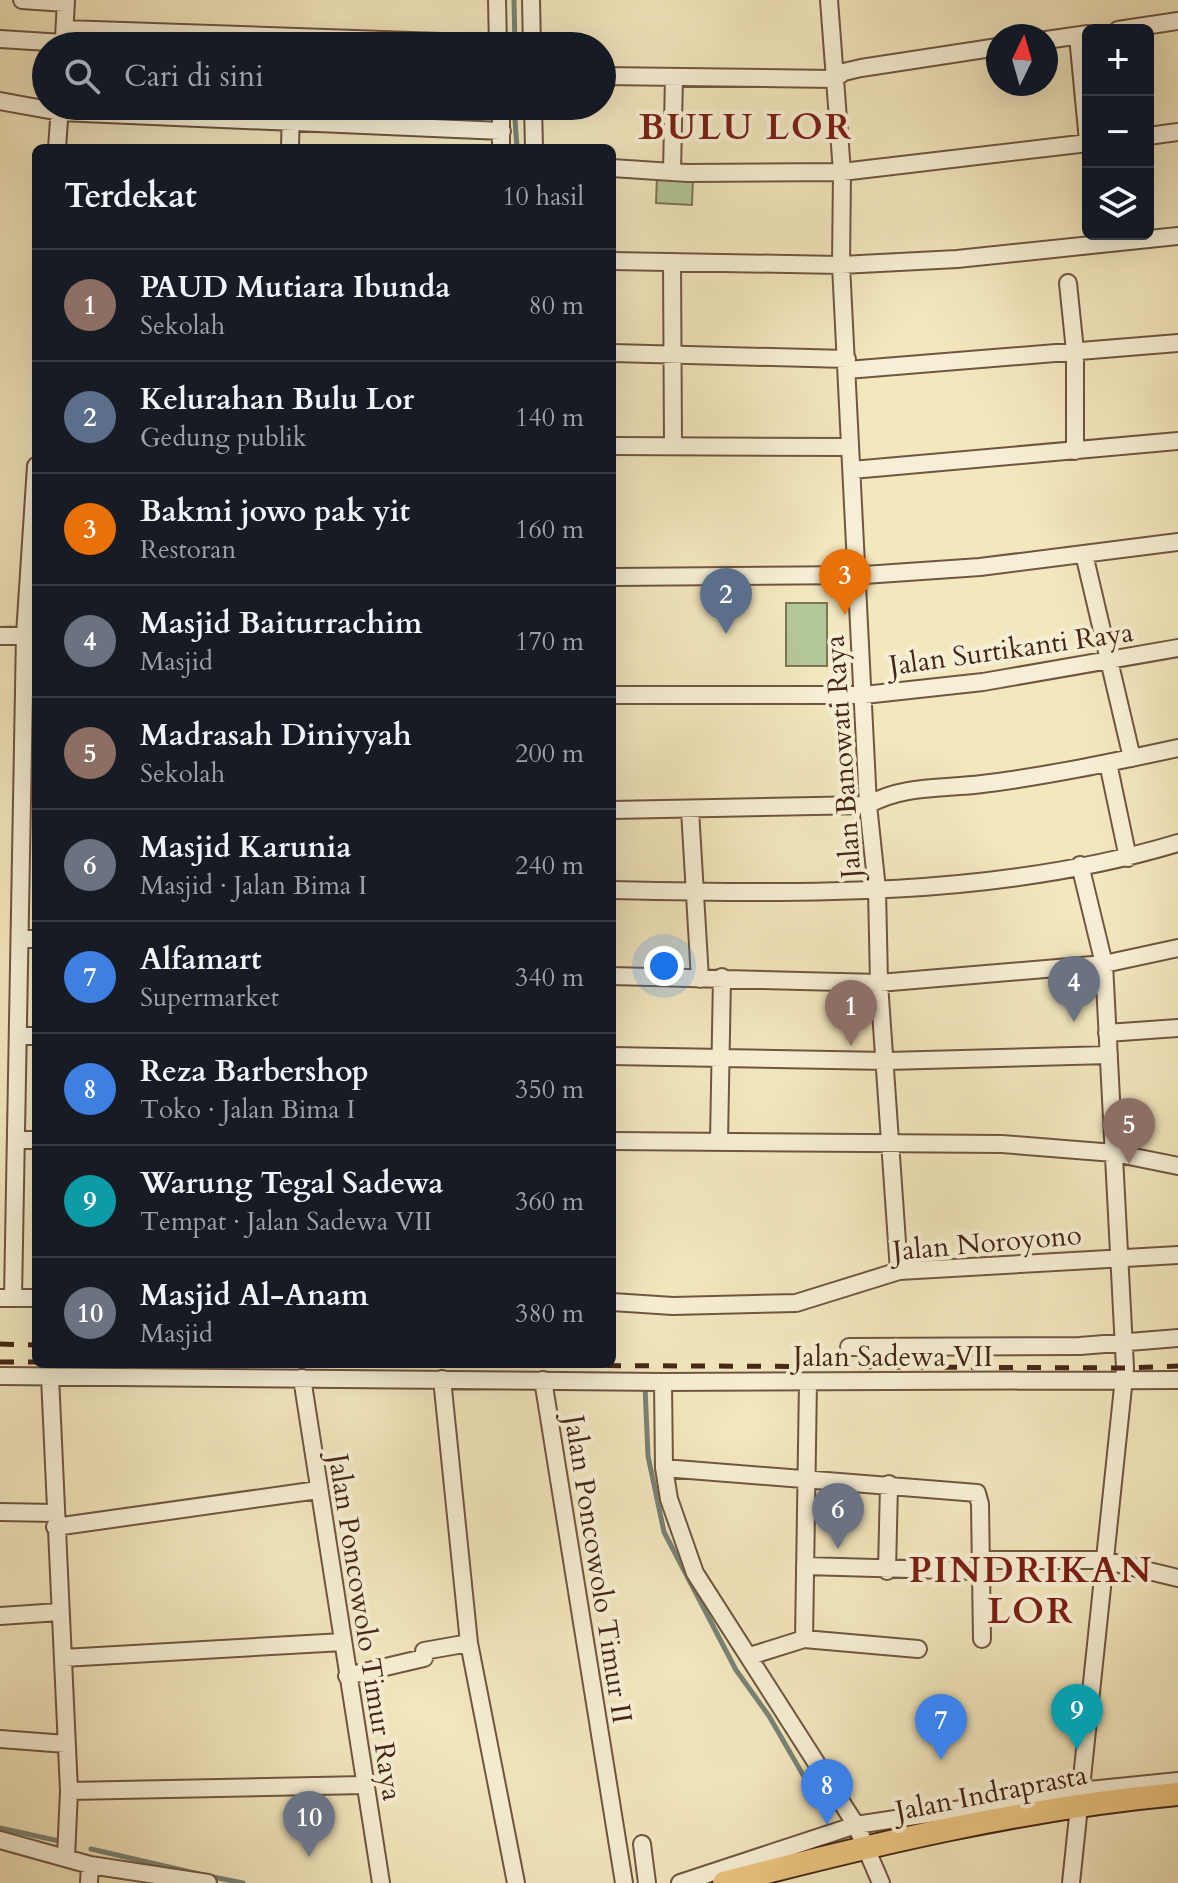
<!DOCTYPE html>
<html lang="id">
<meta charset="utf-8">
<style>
body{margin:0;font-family:Cardo,serif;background:#20242c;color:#f1f3f6}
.controls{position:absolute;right:24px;top:24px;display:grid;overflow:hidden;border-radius:12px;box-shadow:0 8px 32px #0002}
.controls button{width:72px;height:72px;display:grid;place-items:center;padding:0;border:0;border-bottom:2px solid #363941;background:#171b24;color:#f1f3f6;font:40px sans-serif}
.compass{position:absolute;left:986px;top:24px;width:72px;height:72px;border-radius:50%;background:#171b24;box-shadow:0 8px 32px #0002;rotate:5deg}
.you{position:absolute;left:664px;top:966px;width:28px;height:28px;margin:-20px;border:6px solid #fff;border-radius:50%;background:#1a73e8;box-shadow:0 0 0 12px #1a73e833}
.badge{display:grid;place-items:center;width:52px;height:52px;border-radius:50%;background:#db2777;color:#fff;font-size:26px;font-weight:700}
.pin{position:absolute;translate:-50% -66px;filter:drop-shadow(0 2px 4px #0008)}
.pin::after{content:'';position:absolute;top:42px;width:28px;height:24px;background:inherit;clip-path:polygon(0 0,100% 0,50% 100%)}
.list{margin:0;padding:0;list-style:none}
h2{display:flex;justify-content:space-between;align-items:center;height:104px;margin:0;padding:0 32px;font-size:34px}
h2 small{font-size:26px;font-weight:400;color:#9ea1a6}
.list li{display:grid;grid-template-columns:52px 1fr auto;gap:24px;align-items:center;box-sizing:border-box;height:112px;padding:0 32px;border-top:2px solid #363941}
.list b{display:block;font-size:30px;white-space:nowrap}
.list p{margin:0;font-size:26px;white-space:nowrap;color:#9ea1a6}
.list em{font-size:26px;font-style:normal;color:#9ea1a6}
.icon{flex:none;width:44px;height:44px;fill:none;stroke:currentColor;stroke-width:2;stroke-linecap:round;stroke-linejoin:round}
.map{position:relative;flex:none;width:1178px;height:1883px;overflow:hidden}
.search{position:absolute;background:#171b24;box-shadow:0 8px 32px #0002;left:32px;top:32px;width:584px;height:88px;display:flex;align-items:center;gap:20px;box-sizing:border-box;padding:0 28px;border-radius:44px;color:#9ea1a6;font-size:30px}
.panel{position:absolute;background:#171b24;box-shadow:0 8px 32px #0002;left:32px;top:144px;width:584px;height:1224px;border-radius:12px}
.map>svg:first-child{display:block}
</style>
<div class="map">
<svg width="1178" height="1883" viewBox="0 0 1178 1883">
<rect width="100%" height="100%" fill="#f3e7be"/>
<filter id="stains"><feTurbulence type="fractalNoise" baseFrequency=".0025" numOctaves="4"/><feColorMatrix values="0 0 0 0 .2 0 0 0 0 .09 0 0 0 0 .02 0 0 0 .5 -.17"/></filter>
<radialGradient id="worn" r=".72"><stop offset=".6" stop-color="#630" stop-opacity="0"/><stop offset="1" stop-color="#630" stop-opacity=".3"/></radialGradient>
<path fill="#b4c796" stroke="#7c7656" stroke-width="2" d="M 657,177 L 693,178 L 692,205 L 656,203 Z
M 786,603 L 827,603 L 827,666 L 786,666 Z"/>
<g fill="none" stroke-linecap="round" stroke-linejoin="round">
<path stroke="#798277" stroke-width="5" d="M 514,0 L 515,46
M 514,106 L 517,148
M 645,1387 L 648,1456 L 664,1532 L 736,1670 L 769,1716 L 825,1813
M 0,1828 L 59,1841
M 91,1849 L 199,1874
M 208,1876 L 243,1883"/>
<defs>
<path id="minor" d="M 22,0 L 65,3
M 497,0 L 498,46
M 531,0 L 532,46
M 829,0 L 842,172 L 841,265 L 868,805 L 877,889 L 879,983 L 899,1271
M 65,29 L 498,44
M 1118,30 L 1178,21
M 1078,36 L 1088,141
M 64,38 L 66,0
M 0,39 L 64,43
M 1046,40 L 1088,34
M 602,76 L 834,79 L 844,72 L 861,68 L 998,47
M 0,101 L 60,112 L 502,131
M 501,106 L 501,148
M 533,106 L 534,148
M 1148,136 L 1178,132
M 57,148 L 60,106
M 290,148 L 291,106
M 612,168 L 687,173 L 842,172 L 1088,143
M 672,171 L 674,77
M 612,261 L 841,265 L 957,259 L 1178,236
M 672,262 L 673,446
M 1068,283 L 1075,351 L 1075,451
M 612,353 L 847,359
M 847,370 L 1178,343
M 612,446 L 850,447
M 852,470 L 1178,441
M 1084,554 L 1132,758
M 612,577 L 864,575 L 980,567 L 1178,542
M 0,636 L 36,635
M 612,695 L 864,695 L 983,682 L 1178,648
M 1108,763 L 1128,858
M 612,810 L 868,805 C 902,785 943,789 982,784 C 1048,776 1113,762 1178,748
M 690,810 L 700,979
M 612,890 C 800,894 996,898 1178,843
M 20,939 L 36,939
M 612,976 L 879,983 L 1104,964 L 1178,948
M 1107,1033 L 1178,1028
M 18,1036 L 36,1036
M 612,1056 L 887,1061 L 1109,1055
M 16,1140 L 36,1140
M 612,1141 L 1002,1144 L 1114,1153 L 1178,1166
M 719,1142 L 722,977
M 0,1298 L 36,1298
M 13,1298 L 25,635 L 36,466
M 612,1302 L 673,1306 L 796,1303 L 899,1271 L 1178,1255
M 849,1347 L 1080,1346 L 1178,1338
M 0,1376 L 663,1382 L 1178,1380
M 50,1377 L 69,1791 L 66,1858
M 302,1378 L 381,1883
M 442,1379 L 469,1643 L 516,1883
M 543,1380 L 624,1883
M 663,1382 L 664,1468 L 669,1499 L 695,1573 L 856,1825 L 881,1883
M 664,1468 L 977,1493 L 980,1504 L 982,1639
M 0,1512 L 55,1513
M 55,1527 L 318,1490
M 981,1560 L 1103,1560 L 1178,1578
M 805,1566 L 981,1571
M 887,1571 L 889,1484
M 0,1616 L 59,1612
M 804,1639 L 918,1649
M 750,1656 L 804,1639 L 808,1382
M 63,1658 L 343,1642
M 347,1676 L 424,1658 L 424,1651 L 469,1643
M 0,1739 L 66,1744
M 69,1791 L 365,1785
M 0,1840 L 90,1865 L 208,1883
M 642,1844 L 647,1883
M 89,1883 L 90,1865
M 680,1883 L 856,1825 L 1079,1791 L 1178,1781
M 1071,1883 L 1125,1368 L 1104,964 L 1080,865"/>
<path id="major" d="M 724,1883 C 874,1844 1024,1808 1178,1794"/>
</defs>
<use href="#minor" stroke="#705641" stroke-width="20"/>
<use href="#major" stroke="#452617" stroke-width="26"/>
<use href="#minor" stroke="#f7efd5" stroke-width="16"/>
<use href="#major" stroke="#eac47f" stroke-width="22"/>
<path stroke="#452617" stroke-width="5" stroke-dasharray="14 14" stroke-linecap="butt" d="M 0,1344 L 36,1345
M 0,1362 L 36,1362
M 271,1364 L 1125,1368 L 1178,1366"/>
</g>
<g text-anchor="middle" stroke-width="8" stroke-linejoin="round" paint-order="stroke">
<g font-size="28" fill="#452617" stroke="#f7efd5">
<text transform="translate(1011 648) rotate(-8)" y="10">Jalan Surtikanti Raya</text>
<text transform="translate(842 757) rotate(-94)" y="10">Jalan Banowati Raya</text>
<text transform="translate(987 1242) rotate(-5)" y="10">Jalan Noroyono</text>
<text x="893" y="1366">Jalan Sadewa VII</text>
<text transform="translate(599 1569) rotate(81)" y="10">Jalan Poncowolo Timur II</text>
<text transform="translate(366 1627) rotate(81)" y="10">Jalan Poncowolo Timur Raya</text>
<text transform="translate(991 1792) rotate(-11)" y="10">Jalan Indraprasta</text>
</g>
<g font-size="36" font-weight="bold" letter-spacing="2" fill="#7a1f14" stroke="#f7efd5">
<text x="746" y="139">BULU LOR</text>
<text x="1031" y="1582">PINDRIKAN<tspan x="1031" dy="41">LOR</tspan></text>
</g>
</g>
<rect width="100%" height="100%" filter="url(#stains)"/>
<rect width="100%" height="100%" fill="url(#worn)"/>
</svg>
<div class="controls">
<button>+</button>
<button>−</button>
<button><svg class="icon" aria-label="layers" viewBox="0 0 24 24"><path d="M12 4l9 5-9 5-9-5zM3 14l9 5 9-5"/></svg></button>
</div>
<svg class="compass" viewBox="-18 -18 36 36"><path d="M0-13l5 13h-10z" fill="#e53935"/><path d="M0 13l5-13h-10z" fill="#9ea1a6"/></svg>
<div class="you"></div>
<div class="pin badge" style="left:851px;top:1046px;background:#8d6e63">1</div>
<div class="pin badge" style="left:726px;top:634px;background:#5c6f8a">2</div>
<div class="pin badge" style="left:845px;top:615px;background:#e8710a">3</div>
<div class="pin badge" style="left:1074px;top:1022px;background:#6b7280">4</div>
<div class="pin badge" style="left:1129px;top:1164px;background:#8d6e63">5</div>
<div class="pin badge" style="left:838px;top:1549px;background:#6b7280">6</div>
<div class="pin badge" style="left:941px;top:1760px;background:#3f7fe0">7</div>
<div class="pin badge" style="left:827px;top:1825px;background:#3f7fe0">8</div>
<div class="pin badge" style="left:1077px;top:1750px;background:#0f9aa8">9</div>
<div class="pin badge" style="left:309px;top:1857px;background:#6b7280">10</div>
<div class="search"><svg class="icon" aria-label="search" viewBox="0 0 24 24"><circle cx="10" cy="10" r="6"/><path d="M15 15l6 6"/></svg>Cari di sini</div>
<section class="panel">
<h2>Terdekat<small>10 hasil</small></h2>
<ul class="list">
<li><span class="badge" style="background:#8d6e63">1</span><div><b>PAUD Mutiara Ibunda</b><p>Sekolah</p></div><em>80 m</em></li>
<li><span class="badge" style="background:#5c6f8a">2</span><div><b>Kelurahan Bulu Lor</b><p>Gedung publik</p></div><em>140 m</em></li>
<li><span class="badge" style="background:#e8710a">3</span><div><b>Bakmi jowo pak yit</b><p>Restoran</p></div><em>160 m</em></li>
<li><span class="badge" style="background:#6b7280">4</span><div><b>Masjid Baiturrachim</b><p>Masjid</p></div><em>170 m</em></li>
<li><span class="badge" style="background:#8d6e63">5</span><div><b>Madrasah Diniyyah</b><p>Sekolah</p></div><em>200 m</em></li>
<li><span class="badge" style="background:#6b7280">6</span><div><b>Masjid Karunia</b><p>Masjid · Jalan Bima I</p></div><em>240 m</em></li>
<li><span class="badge" style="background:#3f7fe0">7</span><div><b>Alfamart</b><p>Supermarket</p></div><em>340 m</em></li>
<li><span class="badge" style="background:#3f7fe0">8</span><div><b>Reza Barbershop</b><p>Toko · Jalan Bima I</p></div><em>350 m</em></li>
<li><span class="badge" style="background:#0f9aa8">9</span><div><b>Warung Tegal Sadewa</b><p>Tempat · Jalan Sadewa VII</p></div><em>360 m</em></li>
<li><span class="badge" style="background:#6b7280">10</span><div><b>Masjid Al-Anam</b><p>Masjid</p></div><em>380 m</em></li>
</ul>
</section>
</div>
